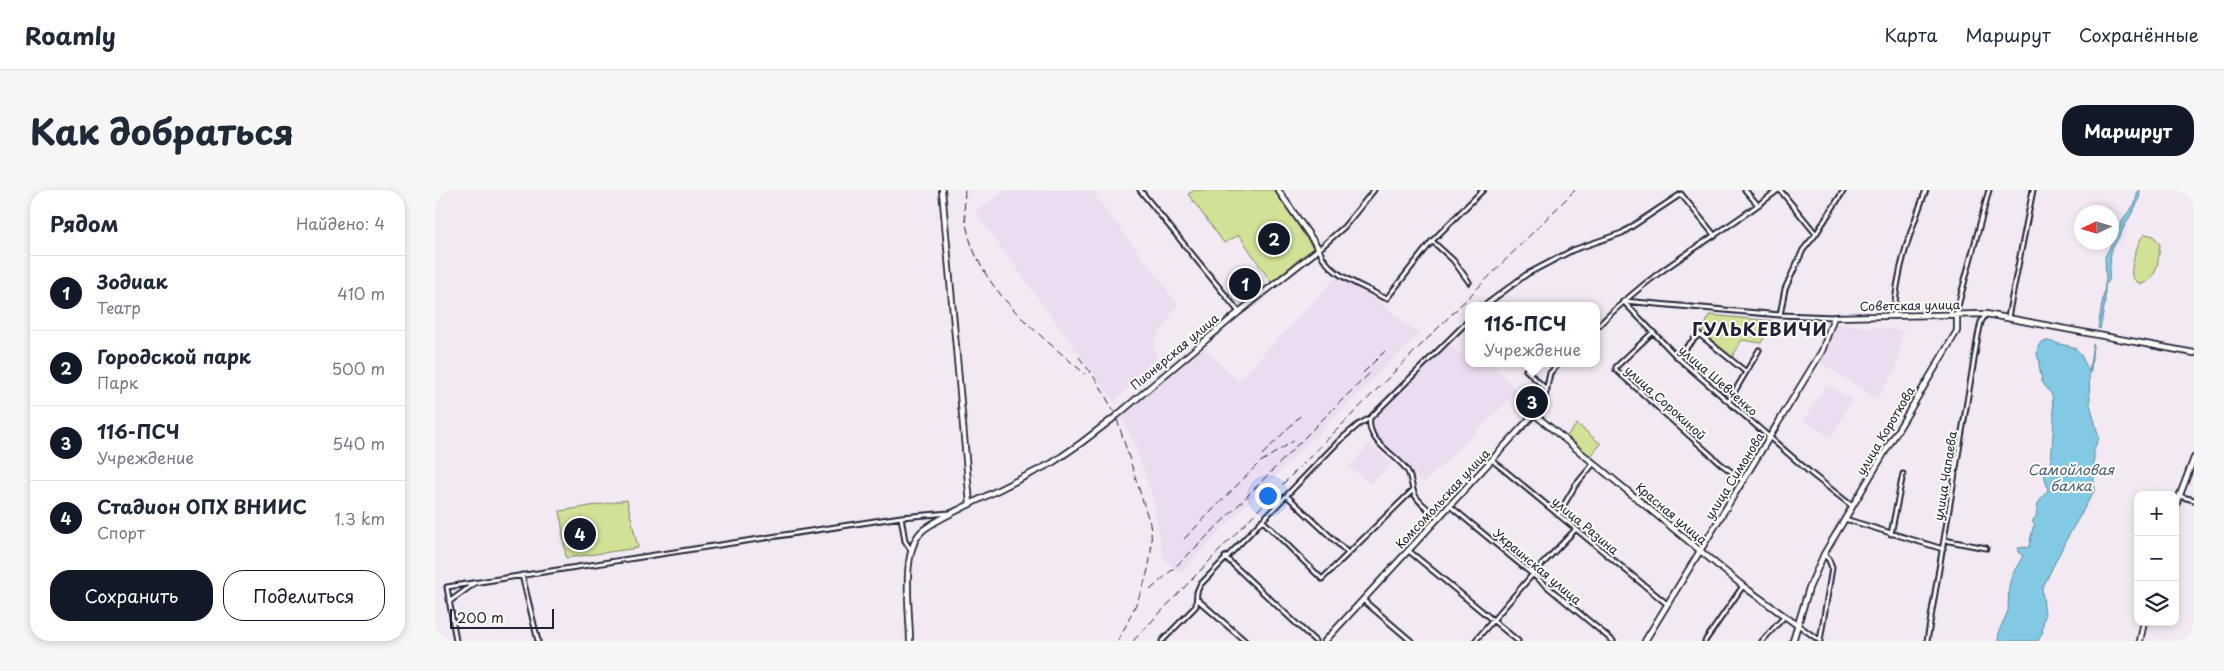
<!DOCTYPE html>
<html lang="ru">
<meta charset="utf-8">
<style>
body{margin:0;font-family:"Playpen Sans",sans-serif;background:#f6f6f7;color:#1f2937}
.controls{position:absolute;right:15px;bottom:15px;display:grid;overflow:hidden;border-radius:10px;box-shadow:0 2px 8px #0003}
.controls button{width:45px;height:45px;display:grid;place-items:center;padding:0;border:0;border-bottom:1px solid #e0e1e3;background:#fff;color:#1f2937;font:25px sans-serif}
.compass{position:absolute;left:1639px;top:15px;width:45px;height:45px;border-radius:50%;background:#fff;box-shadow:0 2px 8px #0003;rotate:266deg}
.scale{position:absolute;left:15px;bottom:12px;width:104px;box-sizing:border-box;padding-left:5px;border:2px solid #22223b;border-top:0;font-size:14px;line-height:18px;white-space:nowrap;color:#22223b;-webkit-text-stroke:4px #fdfcf7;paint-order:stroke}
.you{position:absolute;left:832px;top:305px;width:18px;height:18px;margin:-12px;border:4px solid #fff;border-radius:50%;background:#1a73e8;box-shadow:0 0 0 8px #1a73e833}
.badge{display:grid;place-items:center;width:32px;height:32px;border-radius:50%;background:#111827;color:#fff;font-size:16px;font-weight:700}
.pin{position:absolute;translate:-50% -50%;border:2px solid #fff;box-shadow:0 1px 5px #0006}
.popup{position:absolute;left:1030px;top:112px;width:135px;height:65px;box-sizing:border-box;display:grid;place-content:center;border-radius:10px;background:#fff;filter:drop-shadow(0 1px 4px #0005);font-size:16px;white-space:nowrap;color:#747a83}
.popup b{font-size:19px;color:#1f2937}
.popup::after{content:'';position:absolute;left:50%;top:100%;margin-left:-10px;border:10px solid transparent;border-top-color:#fff}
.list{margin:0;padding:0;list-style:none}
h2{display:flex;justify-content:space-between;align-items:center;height:65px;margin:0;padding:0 20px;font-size:21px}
h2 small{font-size:16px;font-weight:400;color:#747a83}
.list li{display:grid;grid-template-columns:32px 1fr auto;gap:15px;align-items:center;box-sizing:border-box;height:75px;padding:0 20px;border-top:1px solid #e0e1e3}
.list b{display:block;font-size:19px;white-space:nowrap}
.list p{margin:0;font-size:16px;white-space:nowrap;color:#747a83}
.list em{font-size:16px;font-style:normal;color:#747a83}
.actions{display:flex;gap:10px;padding:15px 20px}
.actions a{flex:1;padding:11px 0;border:1px solid #111827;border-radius:20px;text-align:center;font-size:18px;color:#111827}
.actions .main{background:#111827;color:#fff}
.icon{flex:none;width:28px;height:28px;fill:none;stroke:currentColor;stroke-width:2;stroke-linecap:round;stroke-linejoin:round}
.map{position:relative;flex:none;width:1759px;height:451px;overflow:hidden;border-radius:20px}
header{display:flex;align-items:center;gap:30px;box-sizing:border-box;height:70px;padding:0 25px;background:#fff;border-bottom:1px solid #e0e1e3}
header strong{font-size:24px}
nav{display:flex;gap:28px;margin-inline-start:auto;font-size:18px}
.intro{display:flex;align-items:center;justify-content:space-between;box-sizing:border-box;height:120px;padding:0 30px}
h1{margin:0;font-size:35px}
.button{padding:12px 22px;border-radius:20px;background:#111827;color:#fff;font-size:18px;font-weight:700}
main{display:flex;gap:30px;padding:0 30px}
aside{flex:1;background:#fff;border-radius:20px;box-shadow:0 2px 8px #0003}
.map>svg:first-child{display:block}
</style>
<header>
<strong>Roamly</strong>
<nav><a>Карта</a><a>Маршрут</a><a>Сохранённые</a></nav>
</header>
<div class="intro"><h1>Как добраться</h1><a class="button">Маршрут</a></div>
<main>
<aside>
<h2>Рядом<small>Найдено: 4</small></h2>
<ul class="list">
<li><span class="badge">1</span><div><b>Зодиак</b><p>Театр</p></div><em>410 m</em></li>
<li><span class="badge">2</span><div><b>Городской парк</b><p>Парк</p></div><em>500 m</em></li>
<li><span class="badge">3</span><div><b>116-ПСЧ</b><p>Учреждение</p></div><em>540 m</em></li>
<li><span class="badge">4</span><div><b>Стадион ОПХ ВНИИС</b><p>Спорт</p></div><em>1.3 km</em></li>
</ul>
<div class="actions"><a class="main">Сохранить</a><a>Поделиться</a></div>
</aside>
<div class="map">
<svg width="1759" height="451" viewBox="0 0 1759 451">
<rect width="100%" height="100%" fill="#f3e9f3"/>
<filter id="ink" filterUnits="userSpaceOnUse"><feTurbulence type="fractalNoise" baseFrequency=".02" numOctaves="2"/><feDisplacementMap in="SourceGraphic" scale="10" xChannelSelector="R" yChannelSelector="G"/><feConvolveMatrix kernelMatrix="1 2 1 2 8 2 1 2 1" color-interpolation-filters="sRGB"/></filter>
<g filter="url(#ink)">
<path fill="#ecdcf0" d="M 570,0 L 656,0 L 743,114 L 717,155 L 723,168 L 679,212 L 540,22 Z
M 902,86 L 932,102 L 984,144 L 787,339 L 746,384 L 728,368 L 718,309 L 700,256 L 685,225 L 769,157 L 803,191 Z
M 1401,134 L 1468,140 L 1461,179 L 1442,209 L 1385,172 Z
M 1015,153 L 1033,173 L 1055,173 L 1075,192 L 1082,202 L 989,293 L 937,241 L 937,229 Z
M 1391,194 L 1417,209 L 1397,248 L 1369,231 Z
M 935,253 L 956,273 L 936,295 L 914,277 Z"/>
<path fill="#d1e195" stroke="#7a8268" d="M 760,0 L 839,0 L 878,58 L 836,92 L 804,45 L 789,53 L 753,4 Z
M 1710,44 L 1719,46 L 1725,55 C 1723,69 1723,91 1706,94 C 1702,92 1699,90 1697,86 C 1695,78 1703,48 1710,44 Z
M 1274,125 L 1339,131 L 1326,153 L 1307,150 L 1296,169 L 1267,144 Z
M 1142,234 L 1166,254 L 1155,267 L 1131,247 Z
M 192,310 L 203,358 L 131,368 L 125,321 Z"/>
<path fill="#82cae3" stroke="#5c87a0" d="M 1703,0 L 1705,0 L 1704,10 L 1676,61 L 1674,91 L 1670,95 L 1670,113 L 1665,139 L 1663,138 L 1671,89 L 1670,67 L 1690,26 L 1700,14 Z
M 1613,151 C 1644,160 1640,151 1654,182 L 1658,154 L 1656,181 L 1654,184 L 1655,214 L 1664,248 L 1659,259 L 1659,301 L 1630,352 L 1607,399 L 1610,425 L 1607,439 L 1608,441 L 1603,451 L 1563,451 L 1564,441 L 1573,421 L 1574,396 L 1577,385 L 1588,366 L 1583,362 L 1583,358 L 1594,357 L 1598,337 L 1600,336 L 1597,331 L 1601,327 L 1603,313 L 1613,300 L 1609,284 L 1616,275 L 1619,227 L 1617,205 L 1607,192 L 1604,175 L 1605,171 C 1600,166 1602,157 1606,152 Z"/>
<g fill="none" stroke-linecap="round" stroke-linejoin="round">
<defs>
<path id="minor" d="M 705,0 L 804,122
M 939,0 L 909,37 L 884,59 C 892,85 925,94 947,107 L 952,108 L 997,51 L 1048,0
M 1310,0 L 1323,15
M 1345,0 L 1381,44
M 1759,0 L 1759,2
M 997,51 L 1018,70 L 1034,92
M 1188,111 L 1242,167 L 1378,285 L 1417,316
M 1189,111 L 1345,125 L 1399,127
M 1049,116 L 1092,84 L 1138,60 L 1187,43 L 1246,4 L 1280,46
M 1345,125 L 1350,99 L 1368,60 L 1381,44 L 1409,0
M 1522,125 L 1523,116 L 1554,0
M 1459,126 C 1461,81 1475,42 1491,0
M 1573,127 L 1598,0
M 1161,138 C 1181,118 1201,100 1224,83 C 1263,55 1305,30 1343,0
M 1217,143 L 1181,177 L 1181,180 L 1286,274 L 1309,291
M 1242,167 L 1264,144 L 1311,182
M 1091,180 L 1112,200
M 1294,211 L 1324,160
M 1099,224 L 1110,207 L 1115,183 L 1125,173
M 1057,270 L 1232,414
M 852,306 L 913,363
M 1744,306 L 1759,310
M 1015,316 L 1178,451
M 1123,325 L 1140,296 L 1159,273
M 466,327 L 470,351 L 476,360
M 1004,328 C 996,321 982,312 979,303 C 976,295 977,288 972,280 C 960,263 931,252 935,228 L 1033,131
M 1410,329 L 1508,359
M 827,330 L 887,389 L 978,300
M 1456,344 L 1468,284
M 1509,350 L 1551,358
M 974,361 L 1083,451
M 790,367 L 880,451
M 87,385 L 103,451
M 763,410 L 810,451
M 928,410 L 976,451
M 14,412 L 40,393
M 1363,435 L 1385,451
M 21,451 L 12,397 L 466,327 L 515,323
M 727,451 L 761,416 L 762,402 L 765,395 L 904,251 L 923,235 L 935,228
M 1040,451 L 1098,384 L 1140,340
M 1270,451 L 1308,396
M 1327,451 L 1350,426
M 1385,451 L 1397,378 L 1394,370 L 1389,364
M 1492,451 L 1543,146 L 1546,132 L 1551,124
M 1758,451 L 1759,448"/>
<path id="tertiary" d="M 535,314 L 617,273 L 646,253 L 680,227 L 804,122 L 884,59 L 843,0
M 890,451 L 1099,224 L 1308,396 L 1362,435
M 1210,451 L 1387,161 L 1399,127 L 1551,124 L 1759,163
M 1358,451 L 1374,398 L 1389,364 L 1522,141 L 1522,125"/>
<path id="secondary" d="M 1740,318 L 1759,268
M 475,451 C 475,422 465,362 487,341 C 500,330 520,322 535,314 L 507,0
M 1705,451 L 1709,432"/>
</defs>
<use href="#minor" stroke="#22223b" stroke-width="7"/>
<use href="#tertiary" stroke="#22223b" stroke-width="8"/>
<use href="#secondary" stroke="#22223b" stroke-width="8"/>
<use href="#minor" stroke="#fdfcf7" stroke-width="3"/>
<use href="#tertiary" stroke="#fdfcf7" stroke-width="4.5"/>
<use href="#secondary" stroke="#fdfcf7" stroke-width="4.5"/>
<path stroke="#22223b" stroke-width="1" stroke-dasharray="8 4" stroke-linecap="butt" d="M 530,0 C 522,84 594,135 650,184
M 644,167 L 664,194 L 681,226 L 715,334 C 722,376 702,414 683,451
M 928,183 L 950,161
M 827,265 L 865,226
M 749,349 L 824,273 L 860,250
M 715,400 C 792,331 861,253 936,182
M 698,451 L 848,294 L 1140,0"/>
</g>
</g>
<g text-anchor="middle" stroke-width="4" stroke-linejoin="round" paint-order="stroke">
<g font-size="12" fill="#22223b" stroke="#fdfcf7">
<text transform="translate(1475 116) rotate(-1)" y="4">Советская улица</text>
<text transform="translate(740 162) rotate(-40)" y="4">Пионерская улица</text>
<text transform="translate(1283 191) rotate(41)" y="4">улица Шевченко</text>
<text transform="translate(1230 213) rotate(42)" y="4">улица Сорокиной</text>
<text transform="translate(1451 241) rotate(-59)" y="4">улица Короткова</text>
<text transform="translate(1300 286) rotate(-58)" y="4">улица Симонова</text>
<text transform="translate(1511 286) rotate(-81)" y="4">улица Чапаева</text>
<text transform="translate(1008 309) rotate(-47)" y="4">Комсомольская улица</text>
<text transform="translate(1236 324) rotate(40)" y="4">Красная улица</text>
<text transform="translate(1150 336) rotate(40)" y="4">улица Разина</text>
<text transform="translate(1102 377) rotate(40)" y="4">Украинская улица</text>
</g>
<g font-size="14" font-style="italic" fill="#445d76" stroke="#fdfcf7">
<text x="1636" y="285">Самойловая<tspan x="1636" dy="16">балка</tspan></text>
</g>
<g font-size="18" font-weight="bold" letter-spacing="1" fill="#22223b" stroke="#fdfcf7">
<text x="1325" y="146">ГУЛЬКЕВИЧИ</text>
</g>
</g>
</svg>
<div class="controls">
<button>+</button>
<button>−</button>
<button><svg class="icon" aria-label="layers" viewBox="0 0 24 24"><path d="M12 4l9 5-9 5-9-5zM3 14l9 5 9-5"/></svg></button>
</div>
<svg class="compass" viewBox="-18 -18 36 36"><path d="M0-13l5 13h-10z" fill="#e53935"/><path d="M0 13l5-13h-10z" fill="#747a83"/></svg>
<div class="scale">200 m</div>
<div class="you"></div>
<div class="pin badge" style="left:810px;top:94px">1</div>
<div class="pin badge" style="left:839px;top:49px">2</div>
<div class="pin badge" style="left:1097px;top:212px">3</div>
<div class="popup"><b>116-ПСЧ</b>Учреждение</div>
<div class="pin badge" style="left:145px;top:344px">4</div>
</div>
</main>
